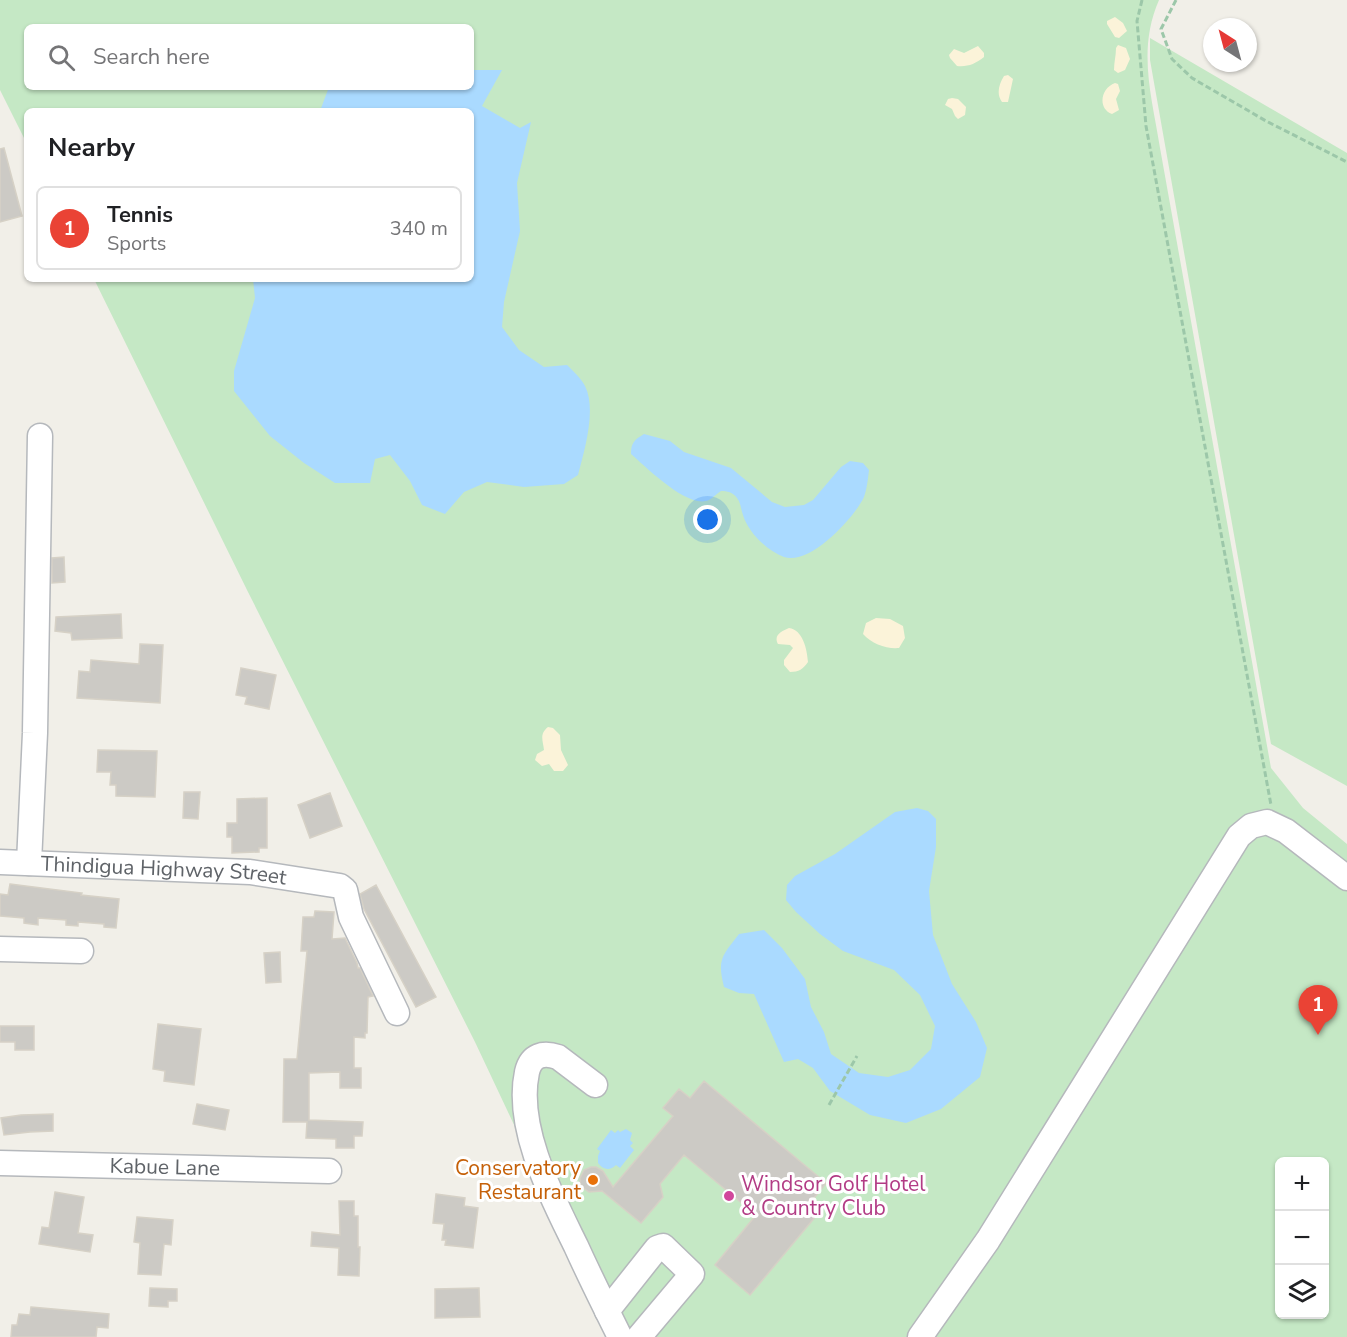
<!DOCTYPE html>
<meta charset="utf-8">
<style>
body{margin:0;font-family:"Nunito Sans",sans-serif;background:#f2f2f2;color:#202124}
.controls{position:absolute;right:18px;bottom:18px;display:grid;overflow:hidden;border-radius:9px;box-shadow:0 2px 4px #0004}
.controls button{width:54px;height:54px;display:grid;place-items:center;padding:0;border:0;border-bottom:2px solid #e0e0e0;background:#fff;color:#202124;font:30px sans-serif}
.compass{position:absolute;left:1203px;top:18px;width:54px;height:54px;border-radius:50%;background:#fff;box-shadow:0 2px 4px #0004;rotate:324deg}
.you{position:absolute;left:708px;top:520px;width:21px;height:21px;margin:-15px;border:4px solid #fff;border-radius:50%;background:#1a73e8;box-shadow:0 0 0 9px #1a73e833}
.badge{display:grid;place-items:center;width:39px;height:39px;border-radius:50%;background:#ea4335;color:#fff;font-size:20px;font-weight:700}
.pin{position:absolute;translate:-50% -50px;filter:drop-shadow(0 2px 3px #0008)}
.pin::after{content:'';position:absolute;top:32px;width:21px;height:18px;background:inherit;clip-path:polygon(0 0,100% 0,50% 100%)}
.list{margin:0;padding:0;list-style:none}
h2{display:flex;justify-content:space-between;align-items:center;height:78px;margin:0;padding:0 24px;font-size:26px}
h2 small{font-size:20px;font-weight:400;color:#757577}
.list li{display:grid;grid-template-columns:39px 1fr auto;gap:18px;align-items:center;box-sizing:border-box;height:84px;margin:0 12px 12px;padding:0 12px;border:2px solid #e0e0e0;border-radius:9px}
.list b{display:block;font-size:22px;white-space:nowrap}
.list p{margin:0;font-size:20px;white-space:nowrap;color:#757577}
.list em{font-size:20px;font-style:normal;color:#757577}
.icon{flex:none;width:33px;height:33px;fill:none;stroke:currentColor;stroke-width:2;stroke-linecap:round;stroke-linejoin:round}
.map{position:relative;flex:none;width:1347px;height:1337px;overflow:hidden}
.search{position:absolute;background:#fff;box-shadow:0 2px 4px #0004;left:24px;top:24px;width:450px;height:66px;display:flex;align-items:center;gap:15px;box-sizing:border-box;padding:0 21px;border-radius:9px;color:#757577;font-size:22px}
.panel{position:absolute;background:#fff;box-shadow:0 2px 4px #0004;left:24px;top:108px;width:450px;height:174px;border-radius:9px}
.map>svg:first-child{display:block}
</style>
<div class="map">
<svg width="1347" height="1337" viewBox="0 0 1347 1337">
<rect width="100%" height="100%" fill="#f1efe8"/>
<path fill="#c5e8c5" fill-rule="evenodd" d="M 0,0 L 1159,0 C 1137,50 1152,97 1160,148 L 1271,768 L 1303,808 L 1347,844 L 1347,1337 L 614,1337 L 475,1042 L 248,592 L 94,279 L 471,279 L 471,111 L 27,111 L 27,144 L 0,90 ZM 27,27 L 471,27 L 471,87 L 27,87 ZM 1280,1162 L 1324,1162 L 1324,1314 L 1280,1314 Z
M 1150,38 L 1347,153 L 1347,786 L 1271,744 L 1150,60 Z"/>
<path fill="#fbf3d9" d="M 1115,17 L 1123,23 L 1127,31 L 1119,38 L 1115,37 L 1107,24 L 1107,21 Z
M 1118,45 L 1126,48 L 1130,59 L 1125,70 L 1118,73 L 1114,70 C 1114,62 1116,56 1116,48 Z
M 978,46 L 984,53 L 984,57 C 975,64 968,67 957,66 L 950,58 L 949,55 L 954,49 L 964,53 Z
M 1008,75 L 1013,79 L 1008,102 L 1002,102 C 996,94 999,84 1004,76 Z
M 1115,83 L 1118,84 L 1120,91 L 1116,99 L 1119,110 L 1112,114 C 1097,108 1101,88 1115,83 Z
M 952,98 L 958,99 L 966,107 L 965,115 L 958,119 L 955,116 L 952,109 L 945,105 L 948,99 Z
M 876,618 L 890,619 L 903,626 L 905,638 L 899,648 C 886,649 872,644 863,634 L 866,623 Z
M 789,628 C 803,630 807,649 808,662 C 803,669 799,672 790,672 L 784,665 L 784,660 L 793,648 L 790,645 L 778,644 C 773,635 782,631 789,628 Z
M 548,727 L 553,728 L 560,735 L 561,750 L 568,765 L 563,771 L 554,771 L 549,764 L 542,766 L 535,760 L 537,754 L 544,750 C 543,741 539,734 548,727 Z"/>
<path fill="#aadaff" d="M 471,70 L 502,70 L 482,106 L 520,128 L 531,122 L 517,183 L 520,231 L 504,302 L 502,327 L 519,350 L 544,367 L 567,365 C 573,371 581,378 585,386 C 597,410 584,451 578,475 L 564,484 L 524,487 L 487,482 L 464,492 L 445,514 L 422,505 L 410,481 L 390,455 L 375,459 L 370,483 L 335,483 L 304,463 L 270,436 L 234,391 L 234,371 L 255,298 L 253,279 L 471,279 L 471,111 L 320,111 L 329,87 L 471,87 Z
M 644,434 L 670,441 L 684,452 L 731,468 L 772,502 L 785,507 L 804,505 L 813,500 L 841,467 L 850,461 L 863,463 L 869,470 C 868,478 867,489 864,497 C 854,518 810,566 784,557 C 767,551 748,532 743,515 C 741,510 741,503 737,498 C 733,492 727,491 721,491 C 716,494 711,500 706,501 C 685,506 646,467 631,454 C 631,443 634,440 644,434 Z
M 917,808 L 928,811 L 936,819 L 936,847 L 929,891 L 933,935 L 952,984 L 976,1022 L 987,1048 L 980,1077 L 941,1109 L 906,1123 L 870,1115 L 830,1091 L 813,1068 L 798,1059 L 784,1062 L 754,994 L 739,993 L 724,987 C 717,959 722,956 739,934 L 764,930 L 782,948 L 805,979 L 811,1007 L 824,1032 L 831,1054 L 859,1073 L 888,1077 L 910,1070 L 931,1049 L 935,1026 L 920,995 L 894,970 L 843,951 L 820,934 L 796,912 L 786,900 L 787,885 L 795,876 L 835,854 L 895,812 Z
M 626,1129 L 632,1133 L 630,1140 L 633,1143 L 630,1146 L 634,1150 L 620,1168 L 616,1165 C 610,1171 603,1170 598,1163 L 598,1156 L 600,1151 L 597,1149 L 611,1130 L 615,1133 L 618,1130 L 620,1132 Z"/>
<path fill="#cccac5" stroke="#d6d1c6" stroke-width="1.5" d="M 4,148 L 22,216 L 0,222 L 0,149 Z
M 64,557 L 65,582 L 52,583 L 52,558 Z
M 121,614 L 122,638 L 72,640 L 71,633 L 55,631 L 56,617 Z
M 140,644 L 163,645 L 160,703 L 77,698 L 79,671 L 90,672 L 91,660 L 139,664 Z
M 241,668 L 276,675 L 269,709 L 245,704 L 247,697 L 236,695 Z
M 98,750 L 157,751 L 155,797 L 116,796 L 116,785 L 110,785 L 111,772 L 97,772 Z
M 184,792 L 200,792 L 198,819 L 183,818 Z
M 330,793 L 342,826 L 310,838 L 298,805 Z
M 267,798 L 267,848 L 259,848 L 259,852 L 232,853 L 232,837 L 227,837 L 227,823 L 237,823 L 237,799 Z
M 10,884 L 82,893 L 81,895 L 119,899 L 116,928 L 104,927 L 104,924 L 78,922 L 78,926 L 66,925 L 66,920 L 38,918 L 38,925 L 24,923 L 24,918 L 0,916 L 0,894 L 8,895 Z
M 376,885 L 436,997 L 416,1007 L 364,909 L 360,894 Z
M 315,911 L 334,912 L 332,939 L 345,938 L 357,963 L 358,968 L 360,968 L 373,996 L 368,997 L 367,1033 L 365,1033 L 365,1038 L 354,1037 L 354,1068 L 361,1068 L 361,1088 L 340,1088 L 340,1072 L 309,1073 L 309,1120 L 363,1122 L 362,1136 L 354,1136 L 354,1148 L 336,1148 L 336,1139 L 306,1138 L 307,1122 L 283,1122 L 284,1059 L 297,1059 L 307,951 L 301,951 L 303,917 L 314,917 Z
M 280,952 L 281,982 L 266,983 L 264,953 Z
M 158,1024 L 201,1029 L 194,1085 L 164,1081 L 165,1071 L 153,1069 Z
M 0,1026 L 34,1026 L 34,1050 L 15,1050 L 15,1042 L 0,1042 Z
M 704,1081 L 826,1183 L 806,1208 L 816,1216 L 750,1295 L 715,1265 L 756,1215 L 684,1155 L 660,1184 L 663,1197 L 641,1223 L 602,1191 L 589,1192 L 582,1187 L 580,1183 L 580,1178 L 584,1170 L 591,1167 L 596,1167 L 603,1171 L 613,1187 L 673,1116 L 663,1108 L 679,1089 L 690,1098 Z
M 197,1104 L 229,1110 L 225,1130 L 193,1124 Z
M 53,1114 L 53,1131 L 30,1132 L 4,1135 L 1,1118 L 21,1115 Z
M 55,1192 L 84,1197 L 78,1233 L 93,1235 L 90,1252 L 39,1244 L 42,1227 L 49,1228 Z
M 436,1194 L 465,1198 L 464,1206 L 478,1208 L 473,1248 L 445,1245 L 446,1240 L 442,1240 L 444,1224 L 433,1223 Z
M 339,1201 L 354,1201 L 354,1216 L 358,1216 L 358,1247 L 360,1247 L 359,1276 L 338,1275 L 339,1248 L 311,1246 L 312,1232 L 340,1235 Z
M 137,1217 L 173,1220 L 171,1245 L 164,1244 L 161,1275 L 138,1274 L 140,1243 L 134,1242 Z
M 150,1288 L 177,1289 L 177,1301 L 168,1301 L 168,1307 L 149,1306 Z
M 479,1288 L 480,1317 L 435,1318 L 435,1289 Z
M 31,1307 L 109,1314 L 108,1328 L 97,1327 L 96,1337 L 11,1337 L 12,1325 L 17,1325 L 19,1314 L 30,1315 Z"/>
<g fill="none" stroke-linecap="round" stroke-linejoin="round">
<defs>
<g id="minor">
<path id="s1" d="M 0,862 L 250,872 L 340,886 L 345,890 L 351,917 L 397,1013"/>
<path d="M 29,863 L 35,733 L 40,436"/>
<path d="M 0,949 L 81,951"/>
<path d="M 595,1085 L 558,1057 C 543,1052 531,1055 527,1072 C 515,1128 552,1197 576,1246 C 590,1277 605,1307 620,1337"/>
<path id="s2" d="M 0,1163 L 329,1171"/>
<path d="M 607,1311 L 657,1248 L 663,1246 L 692,1274 L 639,1337"/>
<path d="M 920,1337 L 988,1240 L 1239,836 L 1251,826 L 1267,822 L 1286,831 L 1347,878"/>
</g>
</defs>
<use href="#minor" stroke="#b5b8bc" stroke-width="27"/>
<path stroke="#9cc7a9" stroke-width="3" stroke-dasharray="6 3" stroke-linecap="butt" d="M 1142,0 L 1137,21 L 1146,126 L 1271,805
M 1176,0 L 1161,29 L 1172,59 L 1192,78 L 1266,121 L 1347,162
M 829,1105 L 857,1056"/>
<use href="#minor" stroke="#fff" stroke-width="24"/>
</g>
<circle fill="#e8710a" stroke="#fff" stroke-width="2" cx="593" cy="1180" r="6"/>
<circle fill="#d1479c" stroke="#fff" stroke-width="2" cx="729" cy="1196" r="6"/>
<g text-anchor="middle" stroke-width="6" stroke-linejoin="round" paint-order="stroke">
<g font-size="21" fill="#5f6368" stroke="#fff">
<text dy="7" stroke="none"><textPath href="#s1" startOffset="164">Thindigua Highway Street</textPath></text>
<text dy="7" stroke="none"><textPath href="#s2" startOffset="165">Kabue Lane</textPath></text>
</g>
<g font-size="21" fill="#c56008" stroke="#fff" text-anchor="end">
<text x="581" y="1175">Conservatory<tspan x="581" dy="24">Restaurant</tspan></text>
</g>
<g font-size="21" fill="#b23c85" stroke="#fff" text-anchor="start">
<text x="741" y="1191">Windsor Golf Hotel<tspan x="741" dy="24">&amp; Country Club</tspan></text>
</g>
</g>
</svg>
<div class="controls">
<button>+</button>
<button>−</button>
<button><svg class="icon" aria-label="layers" viewBox="0 0 24 24"><path d="M12 4l9 5-9 5-9-5zM3 14l9 5 9-5"/></svg></button>
</div>
<svg class="compass" viewBox="-18 -18 36 36"><path d="M0-13l5 13h-10z" fill="#e53935"/><path d="M0 13l5-13h-10z" fill="#757577"/></svg>
<div class="you"></div>
<div class="pin badge" style="left:1318px;top:1035px">1</div>
<div class="search"><svg class="icon" aria-label="search" viewBox="0 0 24 24"><circle cx="10" cy="10" r="6"/><path d="M15 15l6 6"/></svg>Search here</div>
<section class="panel">
<h2>Nearby<small></small></h2>
<ul class="list">
<li><span class="badge">1</span><div><b>Tennis</b><p>Sports</p></div><em>340 m</em></li>
</ul>
</section>
</div>
